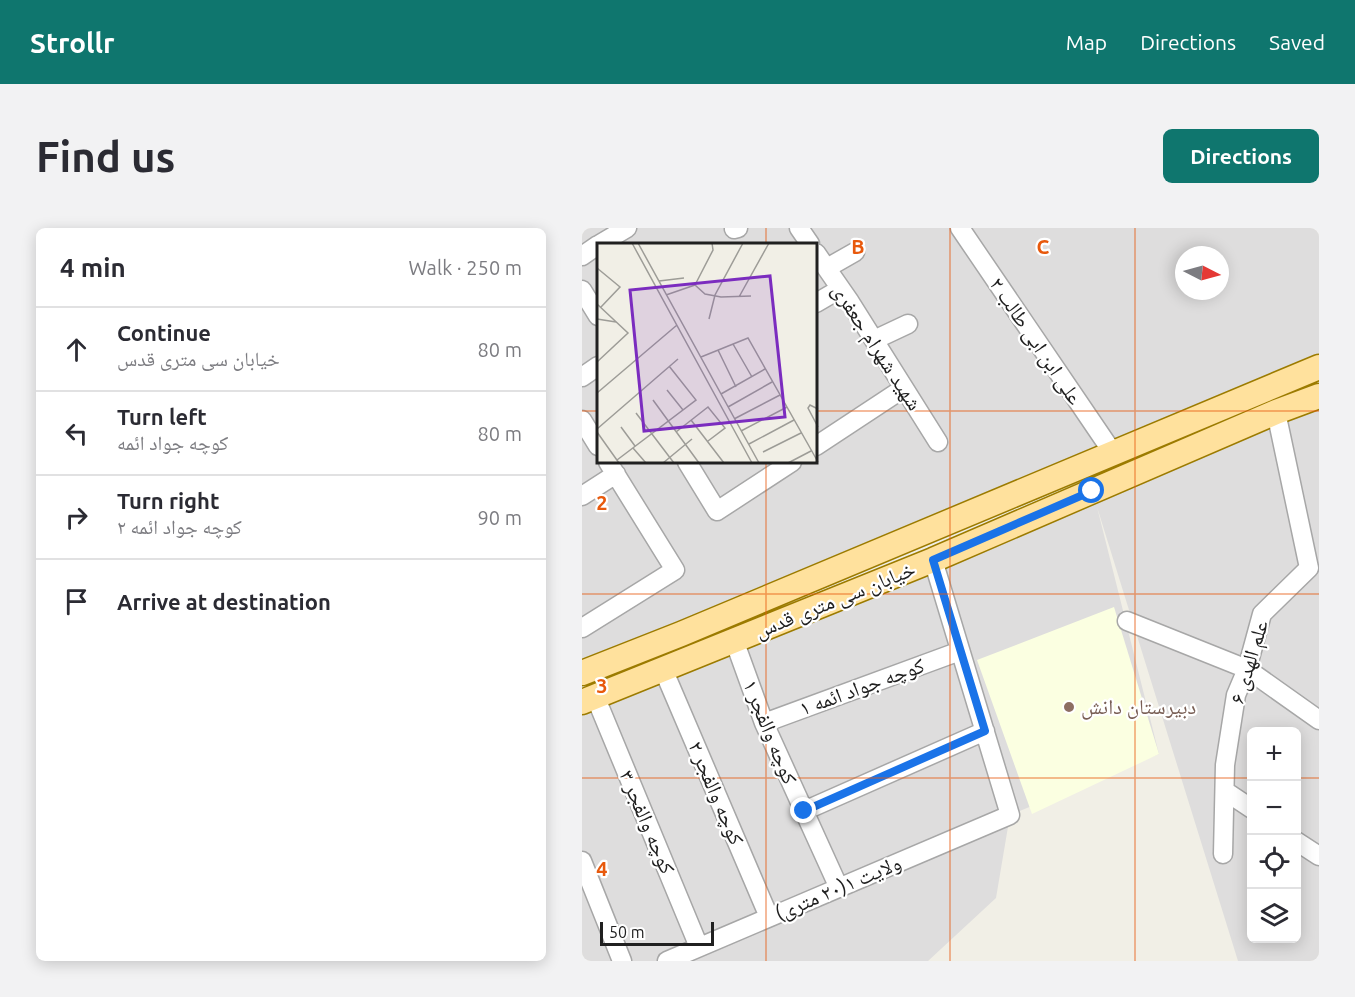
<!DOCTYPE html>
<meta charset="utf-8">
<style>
body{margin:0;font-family:Ubuntu,"Noto Naskh Arabic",sans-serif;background:#f2f2f3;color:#2b2b33}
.controls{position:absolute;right:18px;bottom:18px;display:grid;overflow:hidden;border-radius:9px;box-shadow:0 3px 15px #0003}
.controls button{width:54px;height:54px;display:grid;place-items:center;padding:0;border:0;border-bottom:2px solid #e1e1e2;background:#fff;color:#2b2b33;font:30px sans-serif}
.compass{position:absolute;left:593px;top:18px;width:54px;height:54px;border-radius:50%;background:#fff;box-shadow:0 3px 15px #0003;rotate:96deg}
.scale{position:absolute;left:18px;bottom:15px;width:114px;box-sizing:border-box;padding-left:6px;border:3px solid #202020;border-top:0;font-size:16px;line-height:21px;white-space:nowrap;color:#202020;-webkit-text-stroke:4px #fff;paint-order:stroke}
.stop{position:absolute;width:18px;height:18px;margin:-14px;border:4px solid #1a73e8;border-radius:50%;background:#fff}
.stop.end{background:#1a73e8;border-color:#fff;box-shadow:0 2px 6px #0008}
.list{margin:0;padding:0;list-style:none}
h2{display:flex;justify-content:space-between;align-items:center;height:78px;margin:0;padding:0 24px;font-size:26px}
h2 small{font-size:20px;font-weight:400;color:#7c7c81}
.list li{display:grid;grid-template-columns:39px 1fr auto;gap:18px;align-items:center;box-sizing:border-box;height:84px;padding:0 24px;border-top:2px solid #e1e1e2}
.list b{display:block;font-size:22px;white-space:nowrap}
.list p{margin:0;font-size:20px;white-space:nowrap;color:#7c7c81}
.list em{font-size:20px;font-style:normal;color:#7c7c81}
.icon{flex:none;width:33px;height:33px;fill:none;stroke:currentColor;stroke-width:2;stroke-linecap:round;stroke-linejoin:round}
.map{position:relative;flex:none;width:737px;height:733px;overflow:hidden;border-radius:9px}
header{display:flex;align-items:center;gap:36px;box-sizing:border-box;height:84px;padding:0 30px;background:#0f766e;color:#fff}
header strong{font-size:28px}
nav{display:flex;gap:33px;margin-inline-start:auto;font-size:21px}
.intro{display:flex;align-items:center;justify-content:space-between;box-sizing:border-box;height:144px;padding:0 36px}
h1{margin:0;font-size:42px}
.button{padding:15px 27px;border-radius:9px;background:#0f766e;color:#fff;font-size:21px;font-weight:700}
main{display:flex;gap:36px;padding:0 36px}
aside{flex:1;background:#fff;border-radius:9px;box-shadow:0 3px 15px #0003}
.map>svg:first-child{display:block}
</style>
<header>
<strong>Strollr</strong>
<nav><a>Map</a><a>Directions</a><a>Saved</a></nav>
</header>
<div class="intro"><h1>Find us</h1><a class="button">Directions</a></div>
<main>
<aside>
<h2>4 min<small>Walk · 250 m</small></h2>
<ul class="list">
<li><svg class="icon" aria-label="ahead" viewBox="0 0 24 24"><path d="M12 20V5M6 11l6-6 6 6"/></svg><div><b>Continue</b><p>خیابان سی متری قدس</p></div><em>80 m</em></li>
<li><svg class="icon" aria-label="left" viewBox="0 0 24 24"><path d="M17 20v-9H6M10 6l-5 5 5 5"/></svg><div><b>Turn left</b><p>کوچه جواد ائمه</p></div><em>80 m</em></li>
<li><svg class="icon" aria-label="right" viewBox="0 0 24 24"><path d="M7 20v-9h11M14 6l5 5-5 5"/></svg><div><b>Turn right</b><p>کوچه جواد ائمه ۲</p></div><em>90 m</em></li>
<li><svg class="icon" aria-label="arrive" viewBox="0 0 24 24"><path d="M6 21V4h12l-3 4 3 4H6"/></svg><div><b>Arrive at destination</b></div></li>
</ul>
</aside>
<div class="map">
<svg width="737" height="733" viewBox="0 0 737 733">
<rect width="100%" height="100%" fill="#f1efe6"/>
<path fill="#dedddd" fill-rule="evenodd" d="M 0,0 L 737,0 L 737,127 L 401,279 L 0,445 ZM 16,16 L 234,16 L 234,234 L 16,234 ZM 602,27 L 638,27 L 638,63 L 602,63 Z
M 737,169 L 737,733 L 656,733 L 515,279 L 577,526 L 428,587 L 414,670 L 346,733 L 0,733 L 0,478 ZM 670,503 L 714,503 L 714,710 L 670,710 Z"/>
<path fill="#fbffe1" d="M 532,379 L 577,526 L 450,586 L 395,432 Z"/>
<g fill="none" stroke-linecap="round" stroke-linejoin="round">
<defs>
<path id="minor" d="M 217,0 L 228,16
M 378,0 L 531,225
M 152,1 L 156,0
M 18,16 L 45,0
M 234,25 L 268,74 L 356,214
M 0,28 L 16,17
M 245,40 L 273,24
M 0,62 L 16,88
M 234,75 L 258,61
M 292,112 L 326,96
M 0,149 L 16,138
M 694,184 L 727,340
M 0,192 L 16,218
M 234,218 L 322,160
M 105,234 L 135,283 L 210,234
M 0,268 L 34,246
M 545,393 L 665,441 L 737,492
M 0,400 L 93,342 L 26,234
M 152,412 L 182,495 L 257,660
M 81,441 L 187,689
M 13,468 L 117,719
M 182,495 L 378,423
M 643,563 L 670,581
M 222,583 L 403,503
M 714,613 L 737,628
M 641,626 L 643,537 L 654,467 L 665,441 L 680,386 L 727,340
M 0,633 L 40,733
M 85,733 L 428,587 L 351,332"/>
<path id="major" d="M 0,445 L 99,406 L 737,139
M 0,474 L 351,332 L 694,184 L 737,168"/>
</defs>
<use href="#minor" stroke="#a7a7a7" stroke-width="21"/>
<use href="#major" stroke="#9c7b00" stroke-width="27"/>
<use href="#minor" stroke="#fff" stroke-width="18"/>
<use href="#major" stroke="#ffe19d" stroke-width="24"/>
</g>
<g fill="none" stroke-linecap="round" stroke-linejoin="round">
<path stroke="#1a73e8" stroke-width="8" d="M 222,583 L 403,503 L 351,332 L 510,263"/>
</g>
<path fill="none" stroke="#e8590c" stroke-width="1.5" stroke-opacity="0.55" d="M 184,0 L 184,16M 368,0 L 368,733M 553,0 L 553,733M 0,183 L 16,183M 234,183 L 737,183M 184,234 L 184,733M 0,366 L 737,366M 0,550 L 670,550M 714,550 L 737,550"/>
<circle fill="#8d6e63" stroke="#fff" stroke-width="2" cx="487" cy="479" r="6"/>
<g text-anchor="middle" stroke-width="4.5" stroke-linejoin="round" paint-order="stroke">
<g font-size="21" fill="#202020" stroke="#fff">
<text transform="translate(454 113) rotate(56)" y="7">علی ابن ابی طالب ۲</text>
<text transform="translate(295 119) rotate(57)" y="7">شهید شهرام جعفری</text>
<text transform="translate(253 372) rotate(-22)" y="7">خیابان سی متری قدس</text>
<text transform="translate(667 434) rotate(-73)" y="7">علم الهدی ۶</text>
<text transform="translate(280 459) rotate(-20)" y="7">کوچه جواد ائمه ۱</text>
<text transform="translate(188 504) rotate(68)" y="7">کوچه والفجر ۱</text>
<text transform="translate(134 565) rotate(67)" y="7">کوچه والفجر ۲</text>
<text transform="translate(65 594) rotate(67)" y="7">کوچه والفجر ۳</text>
<text transform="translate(256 660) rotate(-23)" y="7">ولایت ۱(۲۰ متری)</text>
</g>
<g font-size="21" fill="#785e54" stroke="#fff" text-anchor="start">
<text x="499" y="486">دبیرستان دانش</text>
</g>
</g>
<g transform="translate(15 15)">
<rect width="220" height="220" fill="#f1efe6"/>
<path fill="none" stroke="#9d9c97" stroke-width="1.5" d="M 35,0 L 155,220M 41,0 L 162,220M 0,25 L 23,44 L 4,64M 62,38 L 87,35M 98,42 L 108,51 L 124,54 L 154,53M 98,42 L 116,7 L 115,0M 69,52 L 98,42M 142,54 L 172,0M 0,61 L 31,90 L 0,119M 0,76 L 19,79M 112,76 L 118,52 L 146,0M 136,101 L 155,134M 121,107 L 139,144M 104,114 L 151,95 L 221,219M 70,147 L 86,167M 0,150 L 80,82M 124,151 L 168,126M 56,157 L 102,220M 131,164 L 175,139M 221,166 L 213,162 L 211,165 L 221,184M 39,170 L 77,220M 137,176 L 183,152M 94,177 L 127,220M 24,184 L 38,203M 0,186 L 81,116M 144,188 L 190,164M 0,189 L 22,220M 79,189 L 111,164 L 128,185 L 111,198M 152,201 L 197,177M 36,205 L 49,220M 166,209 L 204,190M 20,217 L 99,157 L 72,123M 66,220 L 95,196M 191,220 L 214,208"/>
<path fill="#7b2cbf" fill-opacity="0.15" stroke="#7b2cbf" stroke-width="3" d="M 173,33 L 188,174 L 47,188 L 33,47 Z"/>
<rect width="220" height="220" fill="none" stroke="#202020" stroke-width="3"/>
</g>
<g font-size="20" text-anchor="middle" font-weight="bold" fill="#e8590c" stroke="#fff" stroke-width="4.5" stroke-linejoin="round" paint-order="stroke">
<text x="276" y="26">B</text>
<text x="461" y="26">C</text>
<text x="20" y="282">2</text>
<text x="20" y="465">3</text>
<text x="20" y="648">4</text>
</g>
</svg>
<div class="controls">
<button>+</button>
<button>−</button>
<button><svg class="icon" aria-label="locate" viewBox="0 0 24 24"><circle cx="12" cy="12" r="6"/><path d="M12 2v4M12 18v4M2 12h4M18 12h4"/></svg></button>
<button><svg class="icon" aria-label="layers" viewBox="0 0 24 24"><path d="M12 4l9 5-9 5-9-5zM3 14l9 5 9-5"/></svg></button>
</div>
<svg class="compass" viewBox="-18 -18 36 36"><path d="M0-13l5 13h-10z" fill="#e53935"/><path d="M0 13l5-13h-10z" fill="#7c7c81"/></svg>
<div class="scale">50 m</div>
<div class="stop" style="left:510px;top:263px"></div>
<div class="stop end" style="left:222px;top:583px"></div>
</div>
</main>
